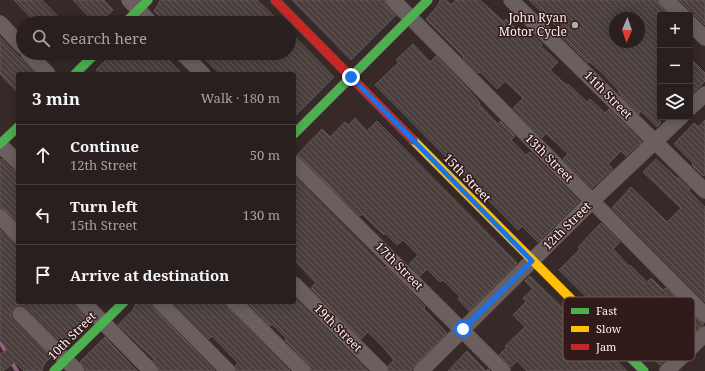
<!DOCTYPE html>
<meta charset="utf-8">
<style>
body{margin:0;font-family:"Noto Serif",serif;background:#302727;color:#f1f3f6}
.controls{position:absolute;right:12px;top:12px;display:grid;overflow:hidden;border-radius:4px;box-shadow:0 2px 10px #0003}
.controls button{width:36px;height:36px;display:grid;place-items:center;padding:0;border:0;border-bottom:1px solid #443d3c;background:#281f1e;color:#f1f3f6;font:20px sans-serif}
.compass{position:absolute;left:609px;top:12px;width:36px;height:36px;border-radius:50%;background:#281f1e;box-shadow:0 2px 10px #0003;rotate:182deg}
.stop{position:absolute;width:12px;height:12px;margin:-9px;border:3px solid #1a73e8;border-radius:50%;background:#fff}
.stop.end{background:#1a73e8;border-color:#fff;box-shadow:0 1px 4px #0008}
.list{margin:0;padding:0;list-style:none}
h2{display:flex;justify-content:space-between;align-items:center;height:52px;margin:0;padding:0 16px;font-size:17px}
h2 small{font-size:13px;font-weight:400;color:#a5a2a4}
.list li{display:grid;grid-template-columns:26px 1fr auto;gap:12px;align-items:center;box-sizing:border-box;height:60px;padding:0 16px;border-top:1px solid #443d3c}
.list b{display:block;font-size:15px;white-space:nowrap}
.list p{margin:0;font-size:13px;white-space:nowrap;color:#a5a2a4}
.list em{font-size:13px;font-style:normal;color:#a5a2a4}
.icon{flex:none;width:22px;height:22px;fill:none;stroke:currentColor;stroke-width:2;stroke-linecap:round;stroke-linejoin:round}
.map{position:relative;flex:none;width:705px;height:371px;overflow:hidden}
.search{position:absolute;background:#281f1e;box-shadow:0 2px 10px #0003;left:16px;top:16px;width:280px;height:44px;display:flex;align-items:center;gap:10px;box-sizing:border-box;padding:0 14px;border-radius:22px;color:#a5a2a4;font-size:15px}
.panel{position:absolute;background:#281f1e;box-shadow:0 2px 10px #0003;left:16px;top:72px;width:280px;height:232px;border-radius:4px}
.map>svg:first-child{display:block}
</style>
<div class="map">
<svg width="705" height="371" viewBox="0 0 705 371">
<defs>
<pattern id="building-back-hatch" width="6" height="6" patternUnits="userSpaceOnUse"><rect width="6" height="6" fill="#4a3f3d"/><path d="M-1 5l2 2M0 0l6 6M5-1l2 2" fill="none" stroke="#655b59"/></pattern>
</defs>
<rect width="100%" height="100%" fill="#362928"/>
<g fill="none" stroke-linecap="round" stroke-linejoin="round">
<path stroke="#8f6081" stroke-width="4" d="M 0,342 L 17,371"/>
</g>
<path fill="url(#building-back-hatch)" stroke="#615653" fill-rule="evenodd" d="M 14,0 L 42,0 L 64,23 L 36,23 Z
M 73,0 L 104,0 L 113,10 L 99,23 L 95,23 Z
M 160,0 L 257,0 L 281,23 L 167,23 L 154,11 L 159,3 Z
M 292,0 L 384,0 L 386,6 L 396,15 L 351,60 Z
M 440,0 L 446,0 L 451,5 L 456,0 L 480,0 L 504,22 L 506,19 L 521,34 L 526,29 L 542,44 L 541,46 L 558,62 L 550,70 L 567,86 L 568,84 L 587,102 L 590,99 L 605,113 L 609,109 L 642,142 L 626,156 L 621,151 L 608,164 L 613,169 L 592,188 L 563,159 L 568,154 L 546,133 L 542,138 L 513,108 L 523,98 L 505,81 L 497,89 L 480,72 L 478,73 L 463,58 L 464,57 L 426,19 L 436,8 L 439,3 Z
M 529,0 L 657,0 L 660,6 L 669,15 L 660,15 L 660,124 L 657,127 L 641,111 L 639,114 L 621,96 L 622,95 L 618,92 L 619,91 L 603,74 L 590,62 L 588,63 L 557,32 L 559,29 ZM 615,18 L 639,18 L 639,42 L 615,42 Z
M 679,0 L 705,0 L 705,25 L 696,16 L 691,14 L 688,8 Z
M 289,31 L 334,77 L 294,117 L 294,74 L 220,74 L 198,53 L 289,53 Z
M 0,37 L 36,74 L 18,74 L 18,93 L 0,74 Z
M 413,44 L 430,62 L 436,56 L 467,88 L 480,103 L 479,104 L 498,124 L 500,121 L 515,136 L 511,140 L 526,155 L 530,152 L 579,201 L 538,242 L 522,226 L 518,230 L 375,85 L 399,62 L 396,60 Z
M 108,53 L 162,53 L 182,74 L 100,74 L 96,70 L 105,61 Z
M 690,58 L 705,73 L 705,81 L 690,96 Z
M 355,118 L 367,131 L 377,121 L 517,263 L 469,311 L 458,299 L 460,297 L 443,280 L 440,282 L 427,269 L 420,276 L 409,264 L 418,255 L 403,240 L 397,245 L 385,233 L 384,235 L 362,214 L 360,216 L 297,155 L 322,129 L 330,137 L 345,122 L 348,125 Z
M 705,120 L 705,175 L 703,176 L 692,165 L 693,163 L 674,144 L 694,123 L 698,127 Z
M 2,159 L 12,169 L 18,171 L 18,222 L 6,211 L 0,208 L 0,160 Z
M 656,159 L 678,179 L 679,178 L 690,189 L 689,191 L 705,207 L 705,302 L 612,208 L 631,187 L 667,222 L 681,208 L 643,172 Z
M 294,176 L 385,268 L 386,267 L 407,288 L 425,307 L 424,309 L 447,333 L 415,365 L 411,371 L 390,371 L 388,366 L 394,360 L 382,346 L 368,332 L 361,339 L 311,288 L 316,283 L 294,260 Z
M 601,223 L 620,242 L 613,249 L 629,266 L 630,265 L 647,282 L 651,278 L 663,290 L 666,288 L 699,321 L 704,324 L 692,334 L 691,334 L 660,365 L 629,333 L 636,327 L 617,308 L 607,317 L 559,270 L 580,249 L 578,247 Z
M 0,230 L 12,241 L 18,244 L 18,302 L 72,302 L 88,320 L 64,345 L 26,307 L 23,305 L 18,305 L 13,308 L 11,312 L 11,317 L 13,320 L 51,357 L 45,363 L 43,367 L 42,371 L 24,371 L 15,362 L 3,371 L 0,371 L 0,354 L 8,349 L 0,341 Z
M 530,276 L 627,371 L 527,371 L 517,361 L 511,367 L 499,355 L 507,347 L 505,346 L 525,327 L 513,315 L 526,302 L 523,298 L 533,289 L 525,281 Z
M 294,297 L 368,371 L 312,371 L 309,365 L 285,340 L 286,338 L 272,324 L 270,326 L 247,302 L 294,302 Z
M 136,302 L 151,302 L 154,308 L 215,371 L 160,371 L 158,365 L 153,361 L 154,359 L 118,325 L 132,311 L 135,306 Z
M 173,302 L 225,302 L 228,308 L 290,371 L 237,371 L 235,366 L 238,363 L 212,336 L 209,339 Z
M 105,337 L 114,347 L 137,371 L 86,371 L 86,368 L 80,362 Z
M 467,351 L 486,371 L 488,369 L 490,371 L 448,371 Z"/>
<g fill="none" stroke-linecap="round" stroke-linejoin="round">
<defs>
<path id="street" d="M 129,0 L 151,23
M 393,0 L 705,315
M 511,0 L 705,191
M 666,0 L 682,15
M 0,23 L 23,47
M 690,23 L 705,38
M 28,53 L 48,74
M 182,53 L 203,74
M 690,108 L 705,94
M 0,145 L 18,162
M 294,163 L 503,371
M 0,217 L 18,235
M 294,284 L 381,371
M 83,302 L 151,371
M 160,302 L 228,371
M 234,302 L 303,371
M 20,314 L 77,371
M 421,371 L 592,201 L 681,117
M 667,371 L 705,334"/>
<path id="fast" d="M 125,23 L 148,0
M 75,74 L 96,53
M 294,134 L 428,0
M 0,144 L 18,127
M 587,315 L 644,371
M 54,371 L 124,302"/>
<path id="slow" d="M 413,140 L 587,315"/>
<path id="jam" d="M 275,0 L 413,140"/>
</defs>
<use href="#street" stroke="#524746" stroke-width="16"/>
<use href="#fast" stroke="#524746" stroke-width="10"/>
<use href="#slow" stroke="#524746" stroke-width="10"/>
<use href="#jam" stroke="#524746" stroke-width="10"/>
<use href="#street" stroke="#6a5f5e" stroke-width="15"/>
<use href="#fast" stroke="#4caf50" stroke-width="9"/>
<use href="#slow" stroke="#ffc107" stroke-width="9"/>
<use href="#jam" stroke="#c62828" stroke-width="9"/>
</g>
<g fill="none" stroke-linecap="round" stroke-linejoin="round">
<path stroke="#1a73e8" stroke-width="5" d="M 351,77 L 532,261 L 463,329"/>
</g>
<circle fill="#b8aaa9" stroke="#311a19" stroke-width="1.5" cx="575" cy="25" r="4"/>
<g text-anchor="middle" stroke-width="3" stroke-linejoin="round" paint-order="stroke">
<g font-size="12" fill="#fef0ef" stroke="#311a19" text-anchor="end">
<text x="567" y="22">John Ryan<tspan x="567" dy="14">Motor Cycle</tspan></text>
</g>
<g font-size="12" fill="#fef0ef" stroke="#311a19">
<text transform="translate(608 95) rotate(45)" y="4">11th Street</text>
<text transform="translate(549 158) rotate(45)" y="4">13th Street</text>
<text transform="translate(467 178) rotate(46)" y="4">15th Street</text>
<text transform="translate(567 226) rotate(-45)" y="4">12th Street</text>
<text transform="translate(399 266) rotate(45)" y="4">17th Street</text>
<text transform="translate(338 328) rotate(45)" y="4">19th Street</text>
<text transform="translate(72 336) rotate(-45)" y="4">10th Street</text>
</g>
</g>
<rect x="563" y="297" width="132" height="64" rx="6" fill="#311a19" stroke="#6e5a59" stroke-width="1"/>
<rect x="571" y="308" width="18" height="6" fill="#4caf50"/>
<rect x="571" y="326" width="18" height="6" fill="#ffc107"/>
<rect x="571" y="344" width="18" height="6" fill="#c62828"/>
<g font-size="11" fill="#fef0ef">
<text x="596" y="315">Fast</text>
<text x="596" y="333">Slow</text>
<text x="596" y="351">Jam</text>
</g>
</svg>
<div class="controls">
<button>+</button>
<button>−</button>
<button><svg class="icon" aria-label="layers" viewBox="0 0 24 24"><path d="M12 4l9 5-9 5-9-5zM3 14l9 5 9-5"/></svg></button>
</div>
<svg class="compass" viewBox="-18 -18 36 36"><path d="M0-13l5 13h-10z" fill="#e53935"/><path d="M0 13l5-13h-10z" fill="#a5a2a4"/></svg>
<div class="stop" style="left:463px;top:329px"></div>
<div class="stop end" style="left:351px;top:77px"></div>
<div class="search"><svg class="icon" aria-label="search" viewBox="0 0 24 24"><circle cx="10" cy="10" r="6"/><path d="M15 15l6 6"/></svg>Search here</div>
<section class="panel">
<h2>3 min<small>Walk · 180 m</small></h2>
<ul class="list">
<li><svg class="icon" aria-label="ahead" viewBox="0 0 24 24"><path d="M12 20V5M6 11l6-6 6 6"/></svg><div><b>Continue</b><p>12th Street</p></div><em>50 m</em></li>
<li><svg class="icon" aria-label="left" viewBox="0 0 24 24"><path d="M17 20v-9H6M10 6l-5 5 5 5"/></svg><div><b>Turn left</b><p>15th Street</p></div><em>130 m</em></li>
<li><svg class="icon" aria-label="arrive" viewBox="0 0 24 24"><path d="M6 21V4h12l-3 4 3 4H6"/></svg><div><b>Arrive at destination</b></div></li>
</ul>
</section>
</div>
